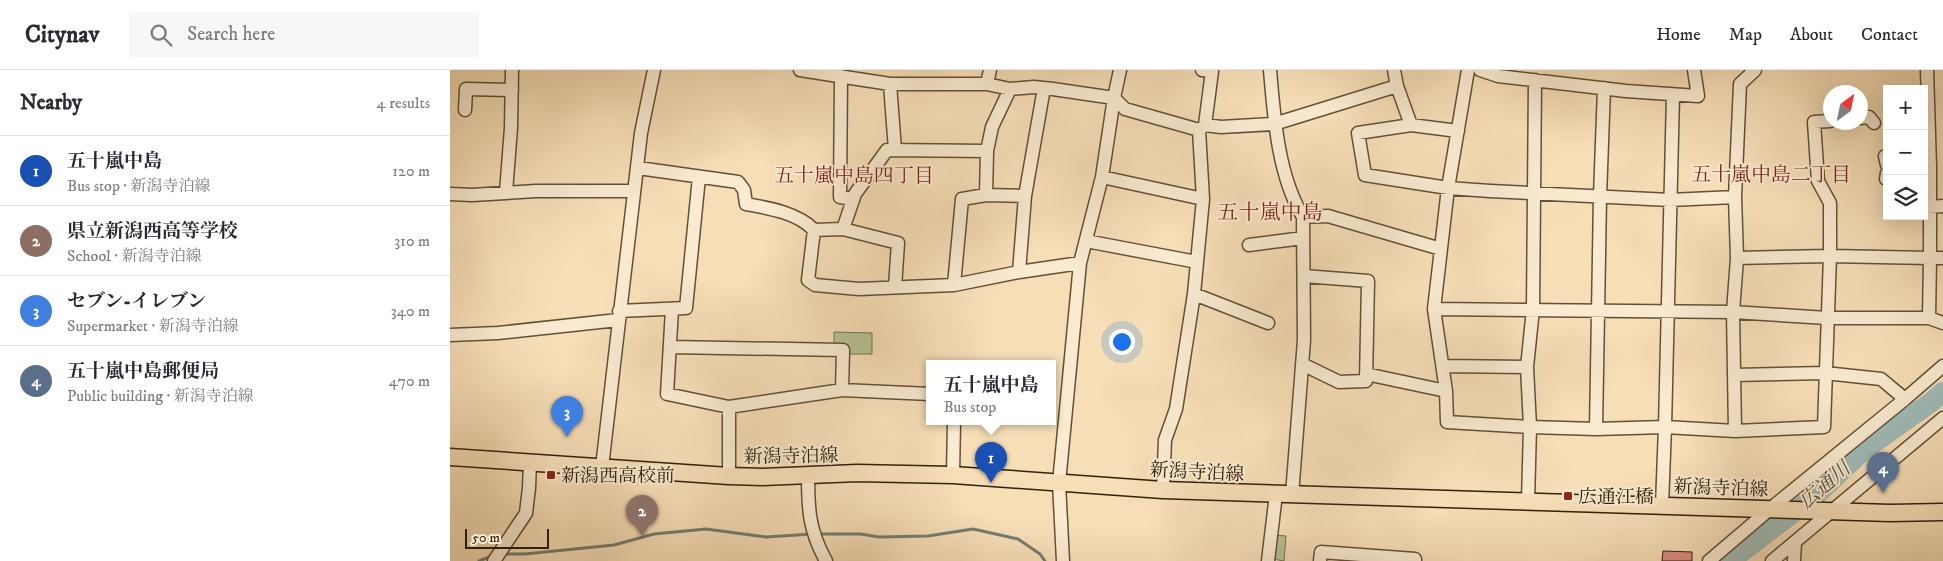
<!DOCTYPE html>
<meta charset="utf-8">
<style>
body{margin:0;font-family:"IM FELL DW Pica","Noto Serif JP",serif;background:#f7f7f7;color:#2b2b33}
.controls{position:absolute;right:15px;top:15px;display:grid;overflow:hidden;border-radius:0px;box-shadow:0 5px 20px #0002}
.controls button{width:45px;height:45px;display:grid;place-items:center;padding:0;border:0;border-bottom:1px solid #e1e1e2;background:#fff;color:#2b2b33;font:25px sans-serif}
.compass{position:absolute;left:1373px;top:15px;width:45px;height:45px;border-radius:50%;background:#fff;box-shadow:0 5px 20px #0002;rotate:33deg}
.scale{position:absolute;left:15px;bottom:12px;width:84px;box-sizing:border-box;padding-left:5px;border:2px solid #31220b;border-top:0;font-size:14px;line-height:18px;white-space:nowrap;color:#31220b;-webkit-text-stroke:4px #f9ead0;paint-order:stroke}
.you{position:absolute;left:671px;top:271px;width:18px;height:18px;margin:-12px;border:4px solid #fff;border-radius:50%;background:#1a73e8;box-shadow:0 0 0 8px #1a73e833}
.badge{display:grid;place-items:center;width:32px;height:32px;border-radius:50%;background:#db2777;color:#fff;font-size:16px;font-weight:700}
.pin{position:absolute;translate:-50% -41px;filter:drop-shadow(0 1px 2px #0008)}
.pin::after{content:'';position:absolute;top:26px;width:18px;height:15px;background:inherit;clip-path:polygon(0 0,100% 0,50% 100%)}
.popup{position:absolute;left:476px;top:290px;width:130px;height:65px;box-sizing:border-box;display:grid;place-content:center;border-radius:0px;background:#fff;filter:drop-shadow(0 1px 4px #0005);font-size:16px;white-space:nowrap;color:#7c7c81}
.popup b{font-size:19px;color:#2b2b33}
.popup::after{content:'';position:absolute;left:50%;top:100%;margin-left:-10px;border:10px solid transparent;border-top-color:#fff}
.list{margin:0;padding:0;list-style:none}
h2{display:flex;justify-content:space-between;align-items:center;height:65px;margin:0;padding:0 20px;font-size:21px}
h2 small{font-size:16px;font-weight:400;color:#7c7c81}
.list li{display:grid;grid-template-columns:32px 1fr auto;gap:15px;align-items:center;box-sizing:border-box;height:70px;padding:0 20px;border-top:1px solid #e1e1e2}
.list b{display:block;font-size:19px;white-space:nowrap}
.list p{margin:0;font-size:16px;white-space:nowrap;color:#7c7c81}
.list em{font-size:16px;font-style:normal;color:#7c7c81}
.icon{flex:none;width:28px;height:28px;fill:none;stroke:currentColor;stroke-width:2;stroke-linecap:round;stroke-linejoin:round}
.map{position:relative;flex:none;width:1493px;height:491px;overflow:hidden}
header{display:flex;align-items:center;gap:30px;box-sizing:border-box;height:70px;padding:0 25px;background:#fff;border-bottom:1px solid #e1e1e2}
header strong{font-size:24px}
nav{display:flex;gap:28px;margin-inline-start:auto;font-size:18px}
.search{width:350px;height:45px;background:#f7f7f7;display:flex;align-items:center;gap:12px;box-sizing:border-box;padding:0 18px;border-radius:0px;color:#7c7c81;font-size:19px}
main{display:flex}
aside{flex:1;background:#fff}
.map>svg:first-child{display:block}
</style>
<header>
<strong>Citynav</strong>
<div class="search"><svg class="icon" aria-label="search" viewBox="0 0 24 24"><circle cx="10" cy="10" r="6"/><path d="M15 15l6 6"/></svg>Search here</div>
<nav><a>Home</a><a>Map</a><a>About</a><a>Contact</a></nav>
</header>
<main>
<aside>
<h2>Nearby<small>4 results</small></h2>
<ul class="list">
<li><span class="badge" style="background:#1a4fb4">1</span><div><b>五十嵐中島</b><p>Bus stop · 新潟寺泊線</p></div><em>120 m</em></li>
<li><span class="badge" style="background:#8d6e63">2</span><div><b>県立新潟西高等学校</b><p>School · 新潟寺泊線</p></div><em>310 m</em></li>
<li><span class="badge" style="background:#3f7fe0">3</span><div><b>セブン-イレブン</b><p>Supermarket · 新潟寺泊線</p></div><em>340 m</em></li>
<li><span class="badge" style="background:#5c6f8a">4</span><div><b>五十嵐中島郵便局</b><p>Public building · 新潟寺泊線</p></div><em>470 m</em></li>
</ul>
</aside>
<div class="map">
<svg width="1493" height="491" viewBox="0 0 1493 491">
<rect width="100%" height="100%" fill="#f6deb7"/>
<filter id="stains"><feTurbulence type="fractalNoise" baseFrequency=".004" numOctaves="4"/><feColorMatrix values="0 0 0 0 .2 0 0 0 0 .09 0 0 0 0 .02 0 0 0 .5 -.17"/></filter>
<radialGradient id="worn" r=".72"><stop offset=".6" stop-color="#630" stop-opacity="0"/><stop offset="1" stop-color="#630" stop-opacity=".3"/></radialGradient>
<path fill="#b7c292" stroke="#74724e" d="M 384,262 L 422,263 L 422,284 L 400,284 L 399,277 L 384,277 Z
M 824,465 L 836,466 L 834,491 L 823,489 Z"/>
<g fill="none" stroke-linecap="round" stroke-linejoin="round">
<path stroke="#737e72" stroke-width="3" d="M 368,464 L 411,464 L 429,467 L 478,466 L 523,459 L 568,469 L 590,484 L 595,491
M 53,484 L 75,484 L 164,475 L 204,464 L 256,459 L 316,467 L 362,464
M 29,491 L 42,486"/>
<path stroke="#9fbbb7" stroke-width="20" d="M 1280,491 L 1363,428 L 1414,380 L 1480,333 L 1493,322"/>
</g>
<path fill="#da8e84" stroke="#31220b" d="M 1213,481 L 1242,482 L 1242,491 L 1212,491 Z"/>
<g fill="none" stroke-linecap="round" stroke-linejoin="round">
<defs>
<path id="minor" d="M 350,0 L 440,14 L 537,14 L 560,19 L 584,17 L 603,19 L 664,28 L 675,39 L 749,60
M 752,0 L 762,1 L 755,55
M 820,0 C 824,47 828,106 853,147 L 878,146 L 991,179
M 944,0 L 947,16 L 961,55 L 908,63 L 915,105 L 998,118 L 1040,121 L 1220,130 L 1285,127 L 1287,188 L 1380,186 L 1380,133 L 1368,111 L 1364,52 L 1380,51
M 1018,0 L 998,118 L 984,239 L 996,321 L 997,352 L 1080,357 L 1146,359 L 1215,357 L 1285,361 L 1283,242 L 1287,188
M 1030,0 L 1048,6 L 1176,21 L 1248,26 L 1244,0
M 1477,0 L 1480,97
M 391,6 L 390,127 L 403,129
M 440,14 L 445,80
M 537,14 L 540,0
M 15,40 L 16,19 L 62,20
M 1410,48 L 1419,47 L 1424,53
M 961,55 L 1008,61
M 749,60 L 755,55 L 771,57 L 824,54 L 947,16
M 1435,86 L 1437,95
M 188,98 L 288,112 L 294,120 L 296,134 C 319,138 348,143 364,160 L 358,210 L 365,215 L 409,219 L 504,215 L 569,202 L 630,193
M 652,107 L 753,129
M 1436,109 L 1437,103
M 56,122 L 61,58 L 62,0
M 0,124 L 22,125 L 86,121 L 184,121
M 536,125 L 575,126
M 1285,127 L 1290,14 L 1305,0
M 1480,137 L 1493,136
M 393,159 L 448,173 L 445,217
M 364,160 L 393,159 L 405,124 L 437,80 L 537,81
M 636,171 L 747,192
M 799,175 L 853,168
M 569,202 L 575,126 L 594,18
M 504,215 L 512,129 L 536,125 L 537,81 L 542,57 L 560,19
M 744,224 L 818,253
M 984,239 L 1283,242 L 1377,248 L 1479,248 L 1493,253
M 169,241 L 236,238 L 249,107
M 1479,248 L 1480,188 L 1493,188
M 0,265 L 48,263 L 168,250
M 220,277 L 393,280 L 392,320 L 279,337 L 217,324 L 222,239
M 852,294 L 889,312 L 916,311 L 918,211 L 854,206
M 993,296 L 1077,297 L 1083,239 L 1085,10
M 1077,297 L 1080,357 L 1078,431
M 916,304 L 996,321
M 1284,305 L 1375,303 L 1431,309 L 1455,329 L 1493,296
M 392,320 L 480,324
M 1146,359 L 1150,127 L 1154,18
M 1285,361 L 1374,357 L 1380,186 L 1480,188 L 1480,97 L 1474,97
M 152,397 L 191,63 L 204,0
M 358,405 C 358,440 359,460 376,491
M 503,405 L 504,352
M 279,406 L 279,337
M 713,420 L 715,370 L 726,339 L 744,224 L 753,129 L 749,60
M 842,425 L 854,270 L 853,147
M 1212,435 L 1215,357 L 1223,25
M 44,491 L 76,443 L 79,418 L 80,392
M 613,491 L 609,413 L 630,193 L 652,107 L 664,28 L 670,0
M 818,491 L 826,424
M 870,491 L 871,482 L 965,489 L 965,491
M 1259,491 L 1320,439 L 1455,329
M 1322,491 L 1493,348
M 1344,491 L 1345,472"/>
<path id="major" d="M 0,387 L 279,406 L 313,407 L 407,403 L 503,405 L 713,420 L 1440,443 L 1493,442"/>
</defs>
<use href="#minor" stroke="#625136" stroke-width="15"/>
<use href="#major" stroke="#31220b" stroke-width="19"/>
<use href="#minor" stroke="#f9ead0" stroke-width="12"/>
<use href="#major" stroke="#f6deb7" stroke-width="16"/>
</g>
<g fill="#8f2418" stroke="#f9ead0" stroke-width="2">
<rect x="96" y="400" width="10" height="10" rx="2.5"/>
<rect x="1113" y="421" width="10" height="10" rx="2.5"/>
</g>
<g text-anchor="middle" stroke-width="4" stroke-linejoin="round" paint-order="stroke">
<g font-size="19" fill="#31220b" stroke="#f9ead0">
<text transform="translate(341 385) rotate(-1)" y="7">新潟寺泊線</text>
<text transform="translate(747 401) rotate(3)" y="7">新潟寺泊線</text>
<text transform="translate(1271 417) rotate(2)" y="7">新潟寺泊線</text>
</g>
<g font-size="19" fill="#31220b" stroke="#f9ead0" text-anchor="start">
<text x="111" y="412">新潟西高校前</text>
<text x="1128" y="433">広通江橋</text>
</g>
<g font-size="20" fill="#7a1f14" stroke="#f9ead0">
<text x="1321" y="111">五十嵐中島二丁目</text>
<text x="404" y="112">五十嵐中島四丁目</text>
</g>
<g font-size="20" font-style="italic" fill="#52503f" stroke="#f9ead0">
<text transform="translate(1374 415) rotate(-41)" y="7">広通川</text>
</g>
<g font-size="21" fill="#7a1f14" stroke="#f9ead0">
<text x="820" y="149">五十嵐中島</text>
</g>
</g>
<rect width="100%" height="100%" filter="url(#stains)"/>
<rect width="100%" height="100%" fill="url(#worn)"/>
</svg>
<div class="controls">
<button>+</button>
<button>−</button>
<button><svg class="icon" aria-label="layers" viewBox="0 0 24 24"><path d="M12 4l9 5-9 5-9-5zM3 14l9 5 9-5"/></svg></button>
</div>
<svg class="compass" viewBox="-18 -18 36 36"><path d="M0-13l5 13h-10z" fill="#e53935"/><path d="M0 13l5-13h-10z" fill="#7c7c81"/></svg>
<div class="scale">50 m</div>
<div class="you"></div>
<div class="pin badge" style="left:541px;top:413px;background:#1a4fb4">1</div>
<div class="popup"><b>五十嵐中島</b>Bus stop</div>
<div class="pin badge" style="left:192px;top:466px;background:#8d6e63">2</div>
<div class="pin badge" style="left:117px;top:367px;background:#3f7fe0">3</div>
<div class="pin badge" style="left:1433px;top:423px;background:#5c6f8a">4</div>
</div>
</main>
